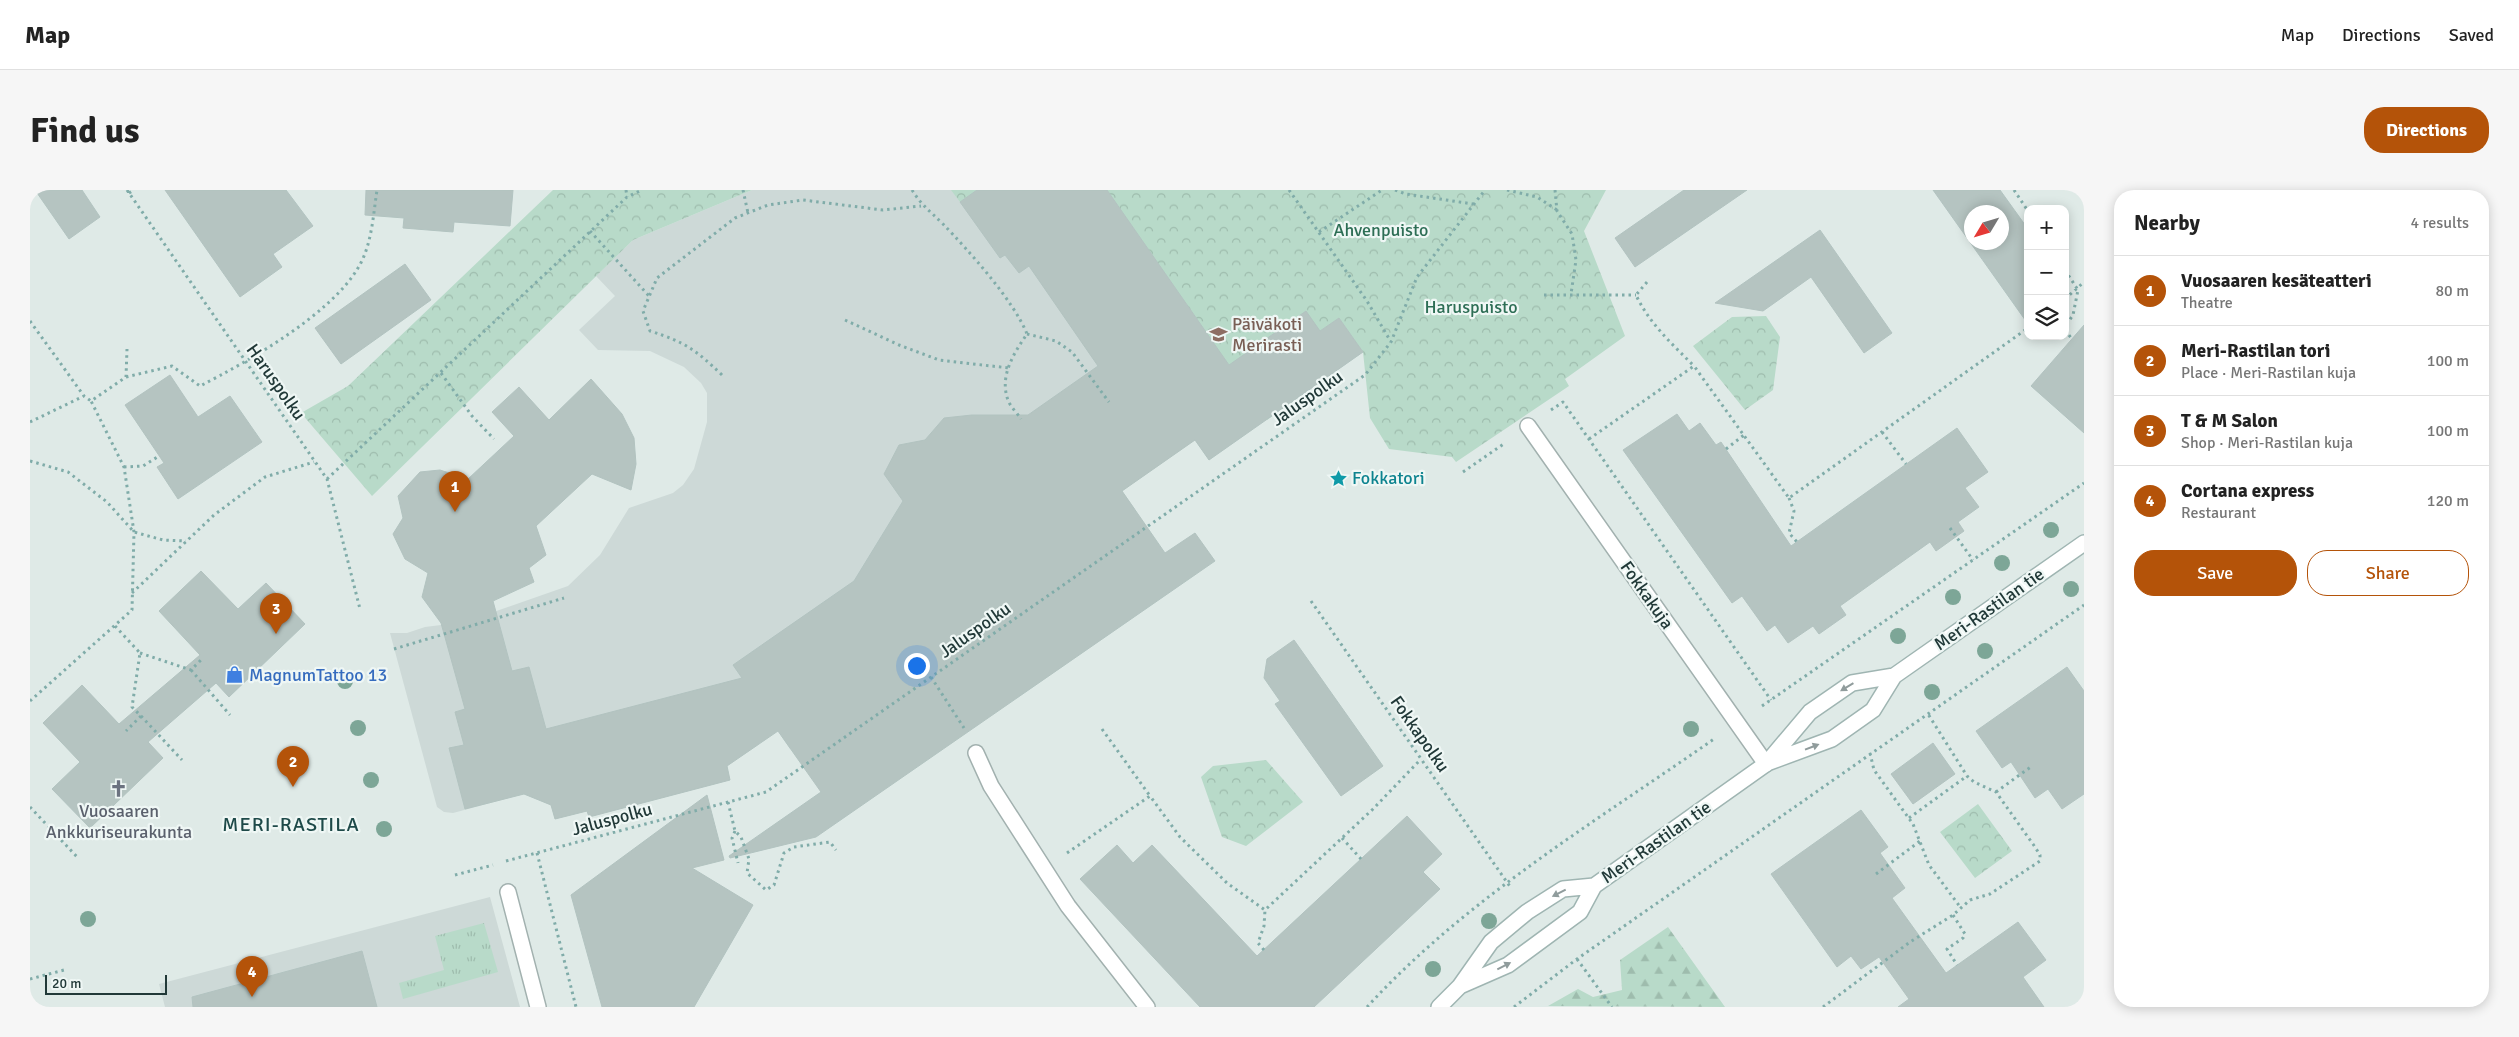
<!DOCTYPE html>
<meta charset="utf-8">
<style>
body{margin:0;font-family:Signika,sans-serif;background:#f6f6f6;color:#222}
.controls{position:absolute;right:15px;top:15px;display:grid;overflow:hidden;border-radius:10px;box-shadow:0 2px 12px #0003}
.controls button{width:45px;height:45px;display:grid;place-items:center;padding:0;border:0;border-bottom:1px solid #e0e0e0;background:#fff;color:#222;font:25px sans-serif}
.compass{position:absolute;left:1934px;top:15px;width:45px;height:45px;border-radius:50%;background:#fff;box-shadow:0 2px 12px #0003;rotate:232deg}
.scale{position:absolute;left:15px;bottom:12px;width:122px;box-sizing:border-box;padding-left:5px;border:2px solid #213938;border-top:0;font-size:14px;line-height:18px;white-space:nowrap;color:#213938;-webkit-text-stroke:4px #eff7f5;paint-order:stroke}
.you{position:absolute;left:886px;top:475px;width:18px;height:18px;margin:-12px;border:4px solid #fff;border-radius:50%;background:#1a73e8;box-shadow:0 0 0 8px #1a73e833}
.badge{display:grid;place-items:center;width:32px;height:32px;border-radius:50%;background:#b45309;color:#fff;font-size:16px;font-weight:700}
.pin{position:absolute;translate:-50% -41px;filter:drop-shadow(0 1px 2px #0008)}
.pin::after{content:'';position:absolute;top:26px;width:18px;height:15px;background:inherit;clip-path:polygon(0 0,100% 0,50% 100%)}
.list{margin:0;padding:0;list-style:none}
h2{display:flex;justify-content:space-between;align-items:center;height:65px;margin:0;padding:0 20px;font-size:21px}
h2 small{font-size:16px;font-weight:400;color:#767676}
.list li{display:grid;grid-template-columns:32px 1fr auto;gap:15px;align-items:center;box-sizing:border-box;height:70px;padding:0 20px;border-top:1px solid #e0e0e0}
.list b{display:block;font-size:19px;white-space:nowrap}
.list p{margin:0;font-size:16px;white-space:nowrap;color:#767676}
.list em{font-size:16px;font-style:normal;color:#767676}
.actions{display:flex;gap:10px;padding:15px 20px}
.actions a{flex:1;padding:11px 0;border:1px solid #b45309;border-radius:20px;text-align:center;font-size:18px;color:#b45309}
.actions .main{background:#b45309;color:#fff}
.icon{flex:none;width:28px;height:28px;fill:none;stroke:currentColor;stroke-width:2;stroke-linecap:round;stroke-linejoin:round}
.map{position:relative;flex:none;width:2054px;height:817px;overflow:hidden;border-radius:20px}
header{display:flex;align-items:center;gap:30px;box-sizing:border-box;height:70px;padding:0 25px;background:#fff;border-bottom:1px solid #e0e0e0}
header strong{font-size:24px}
nav{display:flex;gap:28px;margin-inline-start:auto;font-size:18px}
.intro{display:flex;align-items:center;justify-content:space-between;box-sizing:border-box;height:120px;padding:0 30px}
h1{margin:0;font-size:35px}
.button{padding:12px 22px;border-radius:20px;background:#b45309;color:#fff;font-size:18px;font-weight:700}
main{display:flex;gap:30px;padding:0 30px}
aside{flex:1;background:#fff;border-radius:20px;box-shadow:0 2px 12px #0003}
.map>svg:first-child{display:block}
</style>
<header>
<strong>Map</strong>
<nav><a>Map</a><a>Directions</a><a>Saved</a></nav>
</header>
<div class="intro"><h1>Find us</h1><a class="button">Directions</a></div>
<main>
<div class="map">
<svg width="2054" height="817" viewBox="0 0 2054 817">
<defs>
<pattern id="grass-tufts" width="24" height="20" patternUnits="userSpaceOnUse" patternTransform="scale(1.25)"><rect width="24" height="20" fill="#b8dac9"/><path d="M3 7l-1-3M5 7V3M7 7l1-3M15 17l-1-3M17 17v-4M19 17l1-3" fill="none" stroke="#9ebcad"/></pattern>
<pattern id="forest-firs" width="22" height="20" patternUnits="userSpaceOnUse" patternTransform="scale(1.25)"><rect width="22" height="20" fill="#b8dac9"/><path d="M5 1l3.5 6h-7zM16 11l3.5 6h-7z" fill="#9ebcad"/></pattern>
<pattern id="park-crowns" width="20" height="18" patternUnits="userSpaceOnUse" patternTransform="scale(1.25)"><rect width="20" height="18" fill="#b8dac9"/><path d="M2 6a3 3 0 1 1 6 0M12 15a3 3 0 1 1 6 0" fill="none" stroke="#9ebcad"/></pattern>
</defs>
<rect width="100%" height="100%" fill="#dfeae7"/>
<path fill="#cdd9d7" d="M 722,0 L 1220,0 L 1333,162 L 1179,270 L 1165,250 L 1092,301 L 1105,319 L 760,559 L 739,528 L 728,555 L 697,576 L 700,590 L 559,627 L 557,621 L 525,629 L 521,615 L 494,604 L 423,623 L 414,622 L 407,617 L 360,443 L 377,443 L 395,437 L 435,432 L 538,396 L 570,365 L 599,318 L 643,303 L 653,295 L 664,279 L 677,232 L 677,203 L 671,193 L 654,177 L 620,161 L 568,160 L 549,140 L 585,106 L 566,86 L 603,50 Z
M 460,707 L 490,817 L 135,817 L 129,794 Z"/>
<path fill="url(#grass-tufts)" d="M 454,733 L 468,782 L 373,809 L 369,793 L 414,780 L 405,746 Z"/>
<path fill="url(#forest-firs)" d="M 1638,737 L 1695,817 L 1518,816 L 1548,799 L 1563,807 L 1592,800 L 1590,770 Z"/>
<path fill="url(#park-crowns)" d="M 523,0 L 722,0 L 603,50 L 342,306 L 271,223 L 318,196 Z
M 921,0 L 947,0 L 930,12 Z
M 1077,0 L 1576,0 L 1554,41 L 1595,146 L 1535,189 L 1539,196 L 1426,272 L 1422,267 L 1359,259 L 1340,228 L 1333,162 L 1309,128 L 1290,141 L 1276,202 L 1237,230 Z
M 1736,126 L 1750,147 L 1743,200 L 1715,220 L 1663,156 L 1702,127 Z
M 1236,570 L 1273,612 L 1216,656 L 1192,647 L 1171,587 L 1183,576 Z
M 1948,614 L 1982,661 L 1945,688 L 1910,642 Z"/>
<path fill="#b5c4c1" stroke="#b2c3c0" fill-rule="evenodd" d="M 5,0 L 52,0 L 70,27 L 39,49 Z
M 135,0 L 256,0 L 283,36 L 243,64 L 252,77 L 210,107 Z
M 336,0 L 483,0 L 480,36 L 424,32 L 423,42 L 373,38 L 374,28 L 335,25 Z
M 947,0 L 1077,0 L 1199,175 L 1276,121 L 1290,141 L 1309,128 L 1333,162 L 1179,270 L 1165,250 L 1092,301 L 1135,363 L 1165,343 L 1185,371 L 786,647 L 700,668 L 699,666 L 791,602 L 748,541 L 697,576 L 700,590 L 559,627 L 557,621 L 525,629 L 521,615 L 494,604 L 435,619 L 419,558 L 434,555 L 425,522 L 435,519 L 411,433 L 392,407 L 398,383 L 375,369 L 363,344 L 373,328 L 368,306 L 390,282 L 410,280 L 438,289 L 484,246 L 462,222 L 489,197 L 519,230 L 561,189 L 592,224 L 604,248 L 606,274 L 601,300 L 562,284 L 506,336 L 516,365 L 499,378 L 504,392 L 463,411 L 482,481 L 499,477 L 516,539 L 712,488 L 703,475 L 824,391 L 873,311 L 854,284 L 869,255 L 895,250 L 914,228 L 942,225 L 998,225 L 1068,176 L 999,76 L 989,83 L 975,65 L 970,68 L 930,12 Z
M 1654,0 L 1717,0 L 1605,77 L 1585,48 Z
M 1903,0 L 1970,0 L 1998,39 L 1998,134 ZM 1942,22 L 1972,22 L 1972,52 L 1942,52 Z
M 1790,40 L 1862,143 L 1834,163 L 1781,87 L 1733,121 L 1685,113 Z
M 375,74 L 401,110 L 311,174 L 285,138 Z
M 2054,135 L 2054,243 L 2001,196 Z
M 140,185 L 168,227 L 200,206 L 232,252 L 148,309 L 127,277 L 134,273 L 95,215 Z
M 1647,224 L 1659,241 L 1670,233 L 1686,255 L 1691,252 L 1761,356 L 1927,238 L 1958,282 L 1935,298 L 1949,317 L 1928,332 L 1934,341 L 1906,361 L 1900,352 L 1810,416 L 1816,425 L 1789,444 L 1783,436 L 1758,453 L 1745,435 L 1737,441 L 1712,406 L 1702,413 L 1593,260 Z
M 171,381 L 208,419 L 236,393 L 275,434 L 199,507 L 186,493 L 118,552 L 133,568 L 60,638 L 22,599 L 50,572 L 13,533 L 52,495 L 89,534 L 170,465 L 129,421 Z
M 1264,450 L 1353,576 L 1311,606 L 1245,514 L 1250,511 L 1234,488 L 1237,469 Z
M 2037,477 L 2054,501 L 2054,604 L 2032,619 L 2018,599 L 2005,608 L 1981,572 L 1972,578 L 1946,541 Z
M 1903,553 L 1925,584 L 1883,614 L 1861,584 Z
M 677,605 L 694,670 L 662,678 L 723,715 L 664,817 L 572,817 L 541,705 Z
M 1831,620 L 1858,657 L 1850,663 L 1875,698 L 1862,708 L 1916,783 L 1988,732 L 2016,770 L 1993,787 L 2014,817 L 1868,817 L 1879,809 L 1849,767 L 1831,779 L 1821,766 L 1807,777 L 1741,684 Z
M 1377,626 L 1412,664 L 1393,682 L 1410,699 L 1284,817 L 1170,817 L 1050,689 L 1087,655 L 1103,673 L 1122,655 L 1227,766 Z
M 332,761 L 347,817 L 163,817 L 162,807 Z"/>
<g fill="none" stroke-linecap="round" stroke-linejoin="round">
<defs>
<path id="lane" d="M 946,563 L 961,596 L 1038,716 L 1117,817"/>
<path id="street" d="M 1498,236 L 1736,574
M 478,702 L 508,817"/>
<path id="secondary" d="M 1737,573 L 1802,549 L 1843,520 L 1864,486 L 2054,353
M 1430,796 L 1478,775 L 1550,722 L 1564,696 L 1736,574 L 1780,522 L 1822,493 L 1864,486
M 1409,817 L 1430,796 L 1461,752 L 1497,722 L 1533,699 L 1564,696"/>
</defs>
<use href="#lane" stroke="#a2b1af" stroke-width="18"/>
<use href="#street" stroke="#a2b1af" stroke-width="18"/>
<use href="#secondary" stroke="#9fb5b2" stroke-width="18"/>
<path stroke="#80aca9" stroke-width="3" stroke-dasharray="2.5 4" stroke-linecap="butt" d="M 97,0 L 297,289 L 330,419
M 596,0 L 597,7
M 713,0 L 718,23
M 882,0 C 892,16 900,21 913,34 C 939,61 984,111 997,144 C 984,163 969,186 978,210 C 980,216 987,223 991,229
M 1259,0 L 1337,111 L 1361,152
M 1365,0 L 1376,4 L 1443,14
M 1477,0 L 1507,7 L 1527,20
M 1525,0 L 1527,21 L 1542,44 L 1546,70 L 1541,104
M 1984,0 L 1998,21
M 99,3 L 104,0
M 560,41 L 619,106
M 1289,42 L 1352,0
M 2035,80 L 2048,100 L 2043,125 L 2035,137
M 1617,92 L 1606,105 C 1619,133 1642,154 1664,176
M 1514,105 L 1606,105
M 2035,109 L 2054,92
M 815,130 L 869,155 L 909,170 L 979,178
M 0,131 L 54,206
M 2035,140 L 2042,149
M 997,144 L 1026,151 L 1042,162 L 1079,212
M 411,183 L 442,226 L 464,249
M 692,185 C 666,160 655,152 620,141 L 613,121 L 627,88 L 705,28 L 738,15 L 773,10 L 853,20 L 891,16
M 96,187 L 142,176 L 170,196 C 219,171 300,125 328,78 C 342,55 343,26 347,0
M 1521,220 L 1533,212 L 1741,510
M 0,232 L 54,206 L 61,211
M 1852,242 L 1876,274
M 1559,249 L 1664,176 L 1759,308 L 1998,138
M 1696,259 L 1714,245
M 0,271 L 38,282 L 77,312 L 104,342 L 133,350 L 156,351
M 94,277 L 113,276 L 129,266
M 1433,282 L 1475,253
M 297,289 L 597,7 L 612,0
M 1759,308 L 1764,321 L 1759,343 L 1767,352
M 1920,338 L 1943,370
M 102,403 L 184,325 L 235,287 L 284,272
M 1281,411 L 1481,698
M 85,436 L 110,463 L 102,517 L 111,526 L 96,541
M 364,459 L 534,408
M 110,463 L 161,480 L 173,468
M 161,480 L 200,525
M 901,487 L 934,538
M 0,511 L 102,420 L 104,342 L 94,277 L 61,211 L 96,187 L 97,159
M 1732,516 L 2054,293
M 111,526 L 152,570
M 1072,539 L 1120,606
M 1840,563 L 1844,580 L 1883,634 L 1899,675 L 1931,718
M 1966,602 L 2002,576
M 698,612 L 705,641 L 711,647 L 719,669 L 717,683 L 736,700 L 744,695 L 754,663 L 764,657 L 800,652 L 806,660
M 0,617 L 49,669
M 1879,628 L 1937,586
M 705,641 L 702,648 L 708,673
M 1312,648 L 1331,669
M 507,663 L 546,817
M 1037,663 L 1120,606 L 1150,647 L 1197,693 L 1235,720 L 1343,619 L 1391,569
M 476,671 L 736,602 L 1335,185 L 1361,152 L 1387,87 L 1455,0
M 1846,684 L 1890,651
M 425,685 L 463,675
M 1923,725 L 1935,744 L 1933,748 L 1917,759 L 1927,775
M 1234,760 L 1228,753 L 1234,736 L 1235,720
M 1547,769 L 1582,817
M 0,789 L 34,780
M 1337,817 C 1436,709 1565,632 1684,549
M 1484,817 L 1547,769 L 2054,415
M 1793,817 L 1880,752 L 1923,725 L 1940,710 L 1960,704 L 2010,671 L 2010,665 L 2005,657 L 1966,602 L 1944,592 L 1937,586 L 1898,524"/>
<use href="#lane" stroke="#fff" stroke-width="15"/>
<use href="#street" stroke="#fff" stroke-width="15"/>
<use href="#secondary" stroke="#fff" stroke-width="15"/>
</g>
<g fill="#7da697">
<circle cx="2021" cy="340" r="8"/>
<circle cx="1972" cy="373" r="8"/>
<circle cx="2041" cy="399" r="8"/>
<circle cx="1923" cy="407" r="8"/>
<circle cx="1868" cy="446" r="8"/>
<circle cx="1955" cy="461" r="8"/>
<circle cx="315" cy="491" r="8"/>
<circle cx="1902" cy="502" r="8"/>
<circle cx="328" cy="538" r="8"/>
<circle cx="1661" cy="539" r="8"/>
<circle cx="341" cy="590" r="8"/>
<circle cx="354" cy="639" r="8"/>
<circle cx="58" cy="729" r="8"/>
<circle cx="1459" cy="731" r="8"/>
<circle cx="1403" cy="779" r="8"/>
</g>
<defs><path id="oneway-solid" d="M-6-.8H1V-3.2L6.5 0L1 3.2V.8H-6Z" transform="scale(1.25)"/></defs>
<g fill="#909c9c">
<use href="#oneway-solid" transform="translate(1817 497) rotate(149)"/>
<use href="#oneway-solid" transform="translate(1782 557) rotate(-21)"/>
<use href="#oneway-solid" transform="translate(1529 703) rotate(153)"/>
<use href="#oneway-solid" transform="translate(1474 776) rotate(-27)"/>
</g>
<defs>
<symbol id="school-bare" viewBox="-9 -9 18 18"><path d="M0-5L7-2L0 1L-7-2ZM-4 1L0 2.5L4 1V4Q0 6-4 4Z" fill="#8d6e63" stroke="#eff7f5" stroke-width="2.5" paint-order="stroke"/></symbol>
<symbol id="sight-bare" viewBox="-9 -9 18 18"><path d="M0-6L1.8-2.2L6-1.7L2.9 1.2L3.7 5.4L0 3.3L-3.7 5.4L-2.9 1.2L-6-1.7L-1.8-2.2Z" fill="#0f9aa8" stroke="#eff7f5" stroke-width="2.5" paint-order="stroke"/></symbol>
<symbol id="shop-bare" viewBox="-9 -9 18 18"><path d="M-5-2.5h2.3a2.7 3.5 0 0 1 5.4 0H5L5.5 6h-11ZM-1.5-2.5h3a1.5 2.3 0 0 0-3 0Z" fill="#3f7fe0" stroke="#eff7f5" stroke-width="2.5" paint-order="stroke"/></symbol>
<symbol id="church-bare" viewBox="-9 -9 18 18"><path d="M-1.2-6h2.4v3.5h3.3v2.4h-3.3V6h-2.4V-.1h-3.3v-2.4h3.3Z" fill="#6b7280" stroke="#eff7f5" stroke-width="2.5" paint-order="stroke"/></symbol>
</defs>
<g fill-rule="evenodd">
<use href="#school-bare" x="1176" y="132" width="25" height="25"/>
<use href="#sight-bare" x="1296" y="276" width="25" height="25"/>
<use href="#shop-bare" x="192" y="472" width="25" height="25"/>
<use href="#church-bare" x="76" y="586" width="25" height="25"/>
</g>
<g text-anchor="middle" stroke-width="4.5" stroke-linejoin="round" paint-order="stroke">
<g font-size="18" fill="#2d6e55" stroke="#eff7f5">
<text x="1351" y="46">Ahvenpuisto</text>
<text x="1441" y="123">Haruspuisto</text>
</g>
<g font-size="18" fill="#785e54" stroke="#eff7f5" text-anchor="start">
<text x="1202" y="140">Päiväkoti<tspan x="1202" dy="21">Merirasti</tspan></text>
</g>
<g font-size="18" fill="#213938" stroke="#eff7f5">
<text transform="translate(246 192) rotate(55)" y="6">Haruspolku</text>
<text transform="translate(1277 208) rotate(-35)" y="6">Jaluspolku</text>
<text transform="translate(1617 405) rotate(55)" y="6">Fokkakuja</text>
<text transform="translate(1959 419) rotate(-35)" y="6">Meri-Rastilan tie</text>
<text transform="translate(945 440) rotate(-35)" y="6">Jaluspolku</text>
<text transform="translate(1390 544) rotate(55)" y="6">Fokkapolku</text>
<text transform="translate(582 629) rotate(-15)" y="6">Jaluspolku</text>
<text transform="translate(1626 652) rotate(-35)" y="6">Meri-Rastilan tie</text>
</g>
<g font-size="18" fill="#0d838f" stroke="#eff7f5" text-anchor="start">
<text x="1322" y="294">Fokkatori</text>
</g>
<g font-size="18" fill="#366cbe" stroke="#eff7f5" text-anchor="start">
<text x="219" y="491">MagnumTattoo 13</text>
</g>
<g font-size="18" fill="#5b616d" stroke="#eff7f5">
<text x="89" y="627">Vuosaaren<tspan x="89" dy="21">Ankkuriseurakunta</tspan></text>
</g>
<g font-size="20" letter-spacing="1" fill="#1e4a49" stroke="#eff7f5">
<text x="261" y="641">MERI-RASTILA</text>
</g>
</g>
</svg>
<div class="controls">
<button>+</button>
<button>−</button>
<button><svg class="icon" aria-label="layers" viewBox="0 0 24 24"><path d="M12 4l9 5-9 5-9-5zM3 14l9 5 9-5"/></svg></button>
</div>
<svg class="compass" viewBox="-18 -18 36 36"><path d="M0-13l5 13h-10z" fill="#e53935"/><path d="M0 13l5-13h-10z" fill="#767676"/></svg>
<div class="scale">20 m</div>
<div class="you"></div>
<div class="pin badge" style="left:425px;top:322px">1</div>
<div class="pin badge" style="left:263px;top:597px">2</div>
<div class="pin badge" style="left:246px;top:444px">3</div>
<div class="pin badge" style="left:222px;top:807px">4</div>
</div>
<aside>
<h2>Nearby<small>4 results</small></h2>
<ul class="list">
<li><span class="badge">1</span><div><b>Vuosaaren kesäteatteri</b><p>Theatre</p></div><em>80 m</em></li>
<li><span class="badge">2</span><div><b>Meri-Rastilan tori</b><p>Place · Meri-Rastilan kuja</p></div><em>100 m</em></li>
<li><span class="badge">3</span><div><b>T &amp; M Salon</b><p>Shop · Meri-Rastilan kuja</p></div><em>100 m</em></li>
<li><span class="badge">4</span><div><b>Cortana express</b><p>Restaurant</p></div><em>120 m</em></li>
</ul>
<div class="actions"><a class="main">Save</a><a>Share</a></div>
</aside>
</main>
